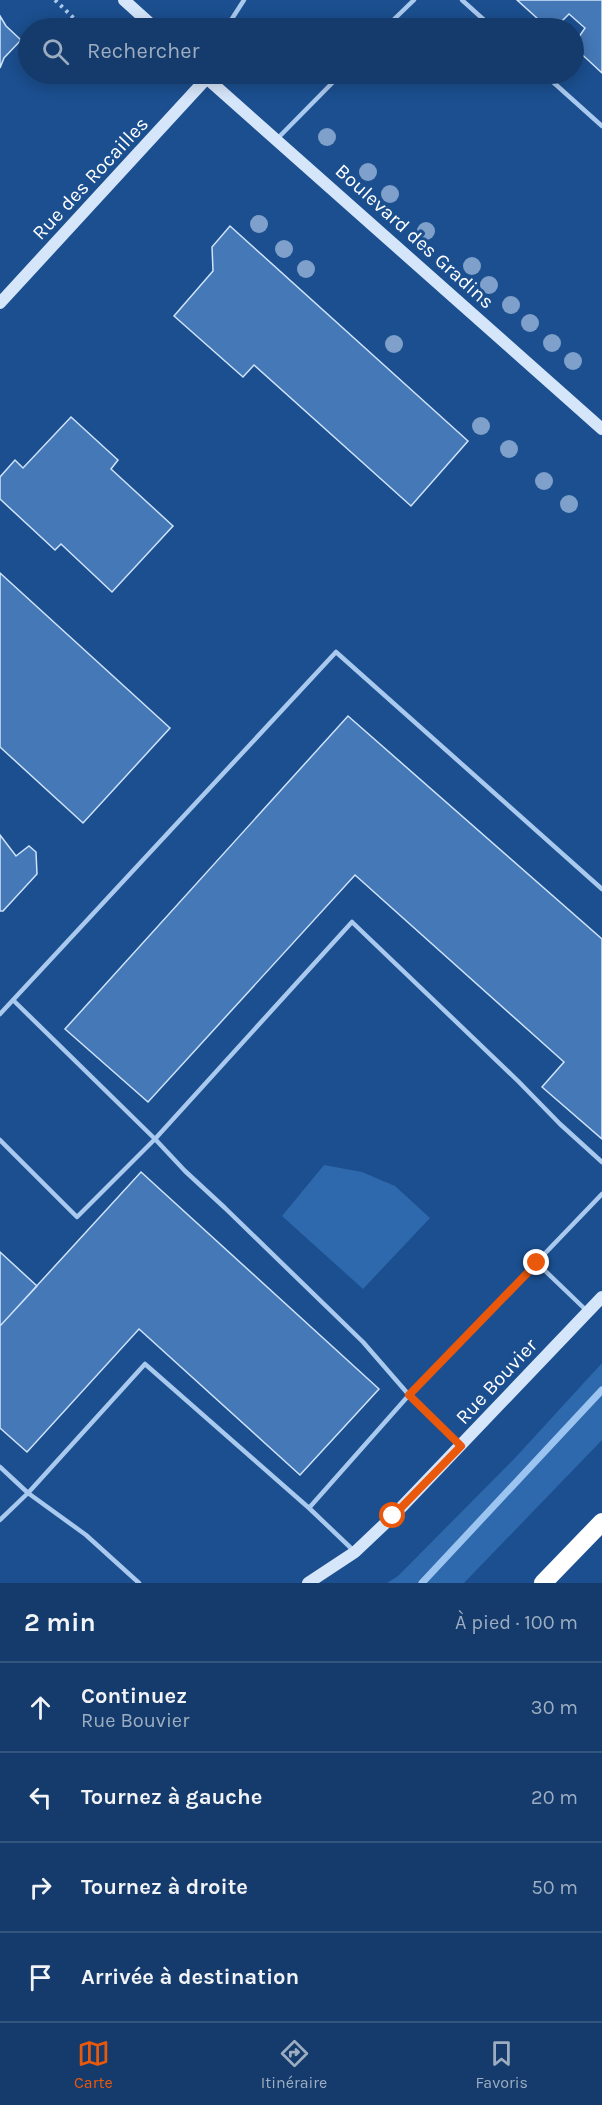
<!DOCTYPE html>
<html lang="fr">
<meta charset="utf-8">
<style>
body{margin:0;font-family:Karla,sans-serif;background:#214673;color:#f1f3f6}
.stop{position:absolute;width:18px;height:18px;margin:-14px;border:4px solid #ea580c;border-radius:50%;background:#fff}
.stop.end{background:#ea580c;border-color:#fff;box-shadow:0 2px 6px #0008}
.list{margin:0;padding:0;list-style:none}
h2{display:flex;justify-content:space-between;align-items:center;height:78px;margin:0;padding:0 24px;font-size:26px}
h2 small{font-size:20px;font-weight:400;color:#9dadc1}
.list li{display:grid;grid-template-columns:39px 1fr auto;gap:18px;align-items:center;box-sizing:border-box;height:90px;padding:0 24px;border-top:2px solid #33557e}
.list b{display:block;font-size:22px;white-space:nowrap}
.list p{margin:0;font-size:20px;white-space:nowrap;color:#9dadc1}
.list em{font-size:20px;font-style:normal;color:#9dadc1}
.icon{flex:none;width:33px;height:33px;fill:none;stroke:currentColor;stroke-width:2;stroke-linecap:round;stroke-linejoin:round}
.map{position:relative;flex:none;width:602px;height:1583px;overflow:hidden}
.search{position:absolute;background:#143b6b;box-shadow:0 3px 15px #0003;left:18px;right:18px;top:18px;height:66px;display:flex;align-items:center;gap:15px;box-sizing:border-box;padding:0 21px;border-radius:33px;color:#9dadc1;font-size:22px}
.sheet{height:438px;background:#143b6b}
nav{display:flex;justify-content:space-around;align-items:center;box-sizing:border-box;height:84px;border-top:2px solid #33557e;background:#143b6b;font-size:16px;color:#9dadc1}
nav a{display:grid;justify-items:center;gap:3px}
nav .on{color:#ea580c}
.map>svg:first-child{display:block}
</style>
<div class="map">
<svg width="602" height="1583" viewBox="0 0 602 1583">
<rect width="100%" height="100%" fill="#1b4f8f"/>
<path fill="#2e69ad" d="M 324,1165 L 362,1172 L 395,1186 L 430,1218 L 363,1289 L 282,1216 Z
M 602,1363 L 602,1440 L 464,1583 L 387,1583 L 398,1576 L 515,1458 Z"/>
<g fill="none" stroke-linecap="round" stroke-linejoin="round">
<path stroke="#9cc4f0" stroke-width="7" d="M 422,1583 L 602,1390"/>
</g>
<path fill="#4478b7" stroke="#cfe3fa" stroke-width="1.5" d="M 517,0 L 602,0 L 602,73 L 574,47 L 574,44 L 585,28 L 569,14 L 555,28 L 548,28 Z
M 0,16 L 6,26 L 21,40 L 4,58 L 0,68 Z
M 230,226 L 468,441 L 411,506 L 254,365 L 243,377 L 174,316 L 213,271 L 212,247 Z
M 71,417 L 118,460 L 111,469 L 173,526 L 112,592 L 61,544 L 55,550 L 0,499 L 0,477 L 15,460 L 23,468 Z
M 0,573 L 170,728 L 83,823 L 0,747 Z
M 348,716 L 602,939 L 602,1139 L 542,1087 L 564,1062 L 355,875 L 148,1102 L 65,1029 Z
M 0,835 L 16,856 L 29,846 L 36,852 L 37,874 L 3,911 L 0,911 Z
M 141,1172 L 379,1389 L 300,1475 L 139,1329 L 27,1452 L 0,1428 L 0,1326 Z
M 0,1252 L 37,1286 L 0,1326 Z"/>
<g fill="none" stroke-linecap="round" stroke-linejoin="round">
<path stroke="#a9c9ee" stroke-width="4" stroke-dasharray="3 4.5" stroke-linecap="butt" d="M 55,0 L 84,28
M 156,74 L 185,76"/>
<path stroke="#a9c9ee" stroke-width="4.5" d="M 462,0 L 493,28
M 226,28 L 244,0
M 385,28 L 414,0
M 544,74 L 602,126
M 277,139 L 341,74
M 0,1014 L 13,1000
M 0,1140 L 77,1217 L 155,1139 L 352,922 L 518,1081 L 560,1124 L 602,1162
M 537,1263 L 587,1311
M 459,1444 L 409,1395 L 363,1342 L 225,1208 L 185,1171 L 155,1139 L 13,1000 L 336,652 L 602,889
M 0,1467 L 28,1493 L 145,1364 L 309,1508 L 353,1550
M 309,1508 L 409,1395 L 602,1194
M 0,1520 L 28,1493 L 86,1535 L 139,1583"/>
<path stroke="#d6e6fa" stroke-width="12" d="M 124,0 L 155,28
M 202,74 L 602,429
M 0,303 L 207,78
M 308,1583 L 355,1552 L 393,1516 L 602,1297"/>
<path stroke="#fff" stroke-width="18" d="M 543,1583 L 602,1522"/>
</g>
<g fill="#7ea0ca">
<circle cx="327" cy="137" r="9"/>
<circle cx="368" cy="172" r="9"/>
<circle cx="390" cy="194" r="9"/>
<circle cx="259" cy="224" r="9"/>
<circle cx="426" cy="231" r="9"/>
<circle cx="284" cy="249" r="9"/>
<circle cx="472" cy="266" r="9"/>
<circle cx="306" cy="269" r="9"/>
<circle cx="489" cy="285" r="9"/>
<circle cx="511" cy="305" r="9"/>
<circle cx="530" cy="323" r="9"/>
<circle cx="552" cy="343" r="9"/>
<circle cx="394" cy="344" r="9"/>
<circle cx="573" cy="361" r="9"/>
<circle cx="481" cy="426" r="9"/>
<circle cx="509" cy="449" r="9"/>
<circle cx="544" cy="481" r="9"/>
<circle cx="569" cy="504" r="9"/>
</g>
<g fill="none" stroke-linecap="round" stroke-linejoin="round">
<path stroke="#ea580c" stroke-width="8" d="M 393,1516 L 461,1446 L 409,1395 L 537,1263"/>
</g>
<g text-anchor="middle" stroke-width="6" stroke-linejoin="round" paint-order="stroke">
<g font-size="20" fill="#fff" stroke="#1b4f8f">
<text transform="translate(90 178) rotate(-47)" y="7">Rue des Rocailles</text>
<text transform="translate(415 236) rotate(42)" y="7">Boulevard des Gradins</text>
<text transform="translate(496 1381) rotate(-47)" y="7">Rue Bouvier</text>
</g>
</g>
</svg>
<div class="stop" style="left:393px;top:1516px"></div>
<div class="stop end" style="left:537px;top:1263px"></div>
<div class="search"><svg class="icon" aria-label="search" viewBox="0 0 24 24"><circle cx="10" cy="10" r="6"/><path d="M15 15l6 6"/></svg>Rechercher</div>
</div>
<section class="sheet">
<h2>2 min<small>À pied · 100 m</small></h2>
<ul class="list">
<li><svg class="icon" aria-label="ahead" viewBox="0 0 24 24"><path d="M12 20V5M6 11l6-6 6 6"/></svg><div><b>Continuez</b><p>Rue Bouvier</p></div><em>30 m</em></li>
<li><svg class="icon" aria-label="left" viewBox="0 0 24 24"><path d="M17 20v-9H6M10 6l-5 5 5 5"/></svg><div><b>Tournez à gauche</b></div><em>20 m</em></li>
<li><svg class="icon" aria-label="right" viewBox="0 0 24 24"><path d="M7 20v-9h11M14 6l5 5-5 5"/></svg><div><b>Tournez à droite</b></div><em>50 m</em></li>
<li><svg class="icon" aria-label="arrive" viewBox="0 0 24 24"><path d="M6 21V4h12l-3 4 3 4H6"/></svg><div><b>Arrivée à destination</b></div></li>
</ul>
</section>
<nav>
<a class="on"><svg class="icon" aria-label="map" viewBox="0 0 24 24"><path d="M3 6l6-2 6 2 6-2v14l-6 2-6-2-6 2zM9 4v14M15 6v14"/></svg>Carte</a>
<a><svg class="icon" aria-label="directions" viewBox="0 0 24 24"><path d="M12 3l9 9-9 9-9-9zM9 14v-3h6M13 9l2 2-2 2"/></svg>Itinéraire</a>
<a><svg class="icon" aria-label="saved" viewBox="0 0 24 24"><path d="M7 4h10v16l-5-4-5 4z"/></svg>Favoris</a>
</nav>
